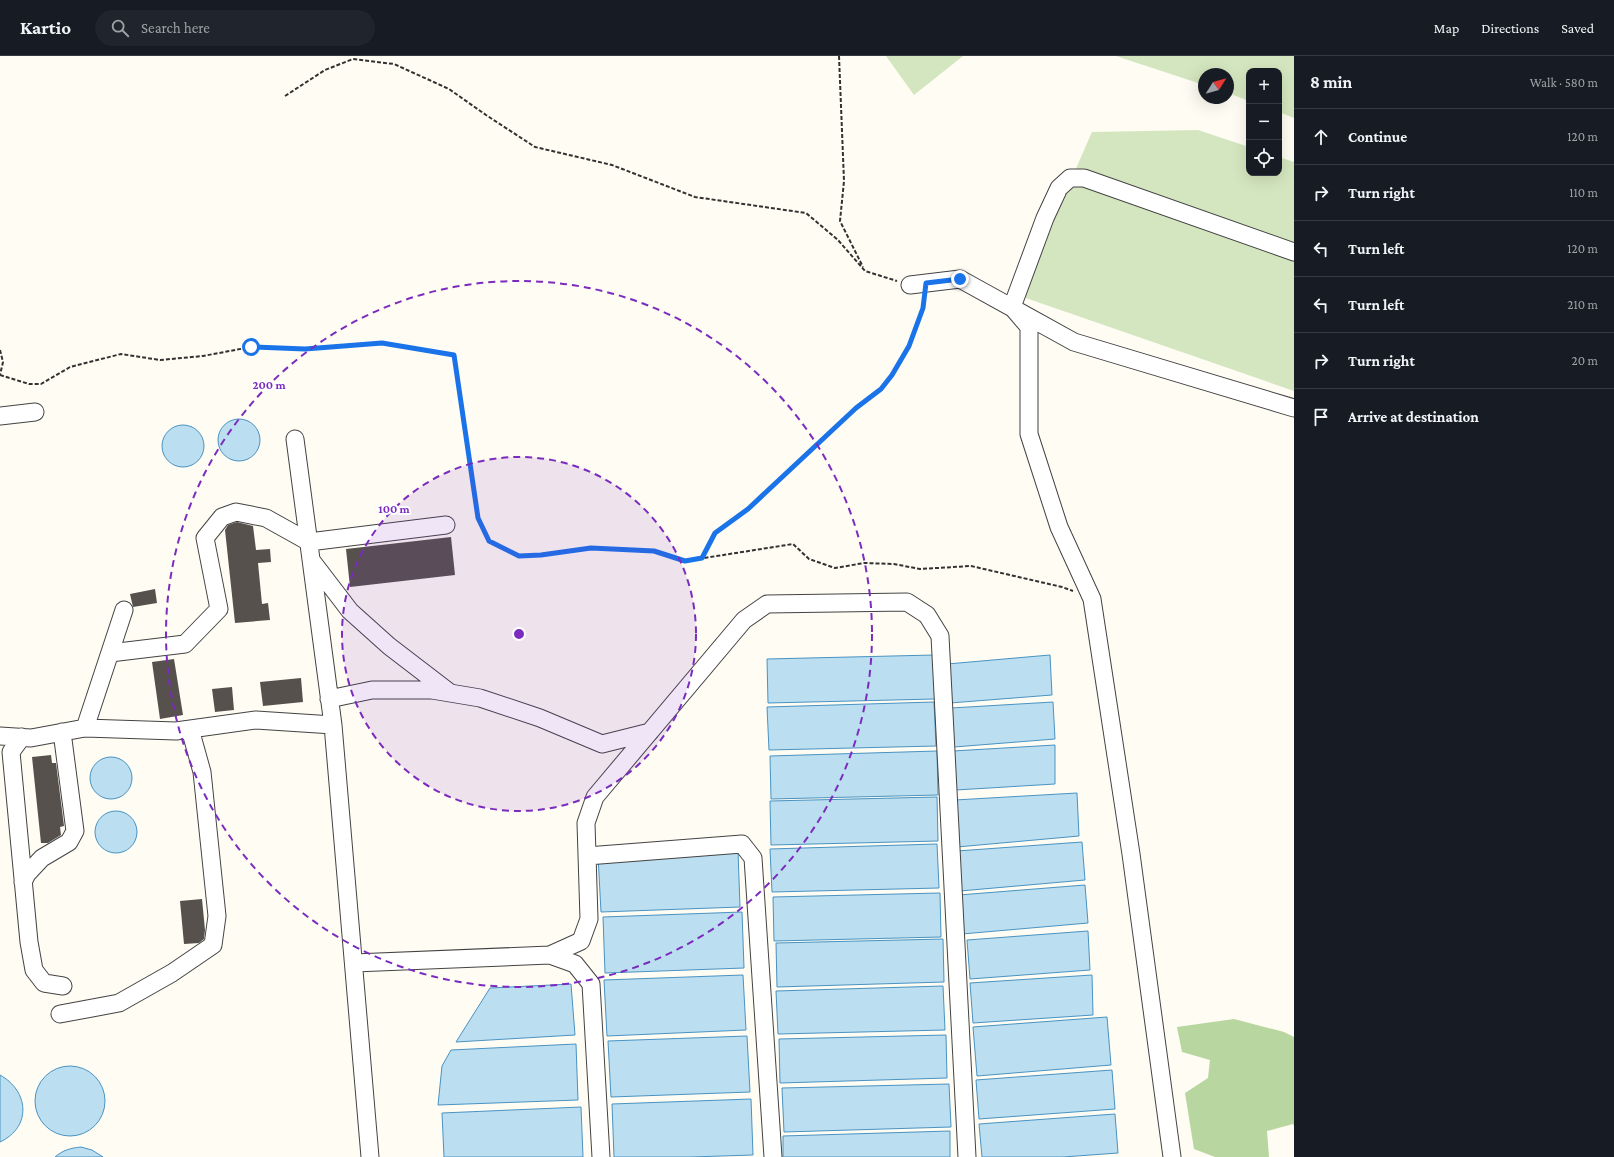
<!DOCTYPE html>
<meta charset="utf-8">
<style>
body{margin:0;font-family:"Crimson Pro",serif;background:#20242c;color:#f1f3f6}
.controls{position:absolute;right:12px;top:12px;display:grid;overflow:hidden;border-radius:8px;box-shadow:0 4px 16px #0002}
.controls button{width:36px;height:36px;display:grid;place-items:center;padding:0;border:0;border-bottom:1px solid #363941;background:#171b24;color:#f1f3f6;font:20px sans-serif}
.compass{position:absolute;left:1198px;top:12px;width:36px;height:36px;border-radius:50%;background:#171b24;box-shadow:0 4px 16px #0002;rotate:53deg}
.stop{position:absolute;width:12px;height:12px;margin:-9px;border:3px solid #1a73e8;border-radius:50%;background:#fff}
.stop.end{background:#1a73e8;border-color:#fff;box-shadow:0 1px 4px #0008}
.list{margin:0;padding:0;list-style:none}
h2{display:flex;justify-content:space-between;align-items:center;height:52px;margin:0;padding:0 16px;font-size:17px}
h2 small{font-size:13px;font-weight:400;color:#9ea1a6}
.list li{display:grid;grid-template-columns:26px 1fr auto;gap:12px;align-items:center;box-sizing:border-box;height:56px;padding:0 16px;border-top:1px solid #363941}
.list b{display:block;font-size:15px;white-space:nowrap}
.list em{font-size:13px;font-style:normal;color:#9ea1a6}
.icon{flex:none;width:22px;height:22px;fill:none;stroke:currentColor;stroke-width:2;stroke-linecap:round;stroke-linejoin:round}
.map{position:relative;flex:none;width:1294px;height:1101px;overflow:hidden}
header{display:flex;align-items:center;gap:24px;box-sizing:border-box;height:56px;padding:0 20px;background:#171b24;border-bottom:1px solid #363941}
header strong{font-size:19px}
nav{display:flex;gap:22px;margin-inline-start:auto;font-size:14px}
.search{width:280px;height:36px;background:#20242c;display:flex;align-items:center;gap:10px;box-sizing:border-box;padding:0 14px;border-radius:22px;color:#9ea1a6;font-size:15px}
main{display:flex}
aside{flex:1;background:#171b24}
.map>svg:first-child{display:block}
</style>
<header>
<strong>Kartio</strong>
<div class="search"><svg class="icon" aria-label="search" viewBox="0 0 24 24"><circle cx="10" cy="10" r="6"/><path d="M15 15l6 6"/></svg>Search here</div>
<nav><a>Map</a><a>Directions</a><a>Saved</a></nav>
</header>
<main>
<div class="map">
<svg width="1294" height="1101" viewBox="0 0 1294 1101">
<rect width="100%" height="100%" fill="#fefcf3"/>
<path fill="#d4e6bf" d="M 886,0 L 963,0 L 914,39 Z
M 1116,0 L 1294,0 L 1294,62 L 1279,56 L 1279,15 L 1249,15 L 1249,45 L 1228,37 L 1228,18 L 1204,18 L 1204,29 Z
M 1198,74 L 1249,91 L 1249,117 L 1279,117 L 1279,101 L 1294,106 L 1294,335 L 1020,240 L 1092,76 Z"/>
<path fill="#b8d69f" d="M 1234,963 L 1284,976 L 1294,981 L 1294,1070 L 1293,1068 L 1267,1075 L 1269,1101 L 1215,1101 L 1194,1093 L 1185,1037 L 1208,1022 L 1210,1004 L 1182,996 L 1177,971 Z"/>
<path fill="#bcdef1" stroke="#4993c2" d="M218 384a21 21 0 1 1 42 0a21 21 0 1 1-42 0Z
M162 390a21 21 0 1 1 42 0a21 21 0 1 1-42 0Z
M 934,599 L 935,643 L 768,647 L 767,603 Z
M 1050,599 L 1052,639 L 950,647 L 947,608 Z
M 934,646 L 936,690 L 769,694 L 767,651 Z
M 1053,646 L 1055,683 L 954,691 L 951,652 Z
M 1055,689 L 1055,728 L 956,734 L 953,695 Z
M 937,695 L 938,739 L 771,743 L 770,700 Z
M90 722a21 21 0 1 1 42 0a21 21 0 1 1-42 0Z
M 1077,737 L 1079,780 L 957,791 L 955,744 Z
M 937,741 L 938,785 L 771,789 L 770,745 Z
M95 776a21 21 0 1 1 42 0a21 21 0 1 1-42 0Z
M 1082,786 L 1085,824 L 960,835 L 957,795 Z
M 937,788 L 939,832 L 772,836 L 770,793 Z
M 738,795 L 740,851 L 601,856 L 598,800 Z
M 1085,829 L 1088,867 L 962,878 L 959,839 Z
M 940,837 L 941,881 L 774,885 L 773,841 Z
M 742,856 L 744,912 L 605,917 L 603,861 Z
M 1088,875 L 1090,914 L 970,923 L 967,884 Z
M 943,883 L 944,926 L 777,931 L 776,887 Z
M 743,919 L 746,974 L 607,980 L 604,924 Z
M 1092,919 L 1093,959 L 973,967 L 970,927 Z
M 571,928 L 575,979 L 456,986 L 490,932 Z
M 943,930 L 945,974 L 778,978 L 776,935 Z
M 1107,961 L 1111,1009 L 977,1020 L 973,971 Z
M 946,979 L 947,1022 L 780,1027 L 779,983 Z
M 747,980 L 750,1036 L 611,1041 L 608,985 Z
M 576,988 L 578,1044 L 438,1049 L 442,1010 L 451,994 Z
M35 1045a35 35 0 1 1 70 0a35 35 0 1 1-70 0Z
M 1112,1014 L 1115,1053 L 979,1063 L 976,1024 Z
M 0,1019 C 29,1035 32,1071 0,1086 Z
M 949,1028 L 951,1071 L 784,1076 L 782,1032 Z
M 751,1043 L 753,1099 L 690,1101 L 614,1101 L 612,1048 Z
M 581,1051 L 583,1101 L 444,1101 L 442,1057 Z
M 1115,1058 L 1118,1097 L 1063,1101 L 982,1101 L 979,1068 Z
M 950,1075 L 950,1101 L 783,1101 L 783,1080 Z
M 81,1091 L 92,1094 L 103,1101 L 55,1101 C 63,1094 71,1092 81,1091 Z"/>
<path fill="#57514d" d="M 237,466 L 253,470 L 256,494 L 270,493 L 271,506 L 258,507 L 262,548 L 268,547 L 270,564 L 235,567 L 225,474 L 228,469 Z
M 451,481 L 455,519 L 350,531 L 346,493 Z
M 155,533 L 157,547 L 133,551 L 130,538 Z
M 174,603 L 183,659 L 160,663 L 152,606 Z
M 301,622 L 303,646 L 263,650 L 260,626 Z
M 232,631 L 234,654 L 215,656 L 212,633 Z
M 51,699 L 52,707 L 56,707 L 64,770 L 60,771 L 61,779 L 48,787 L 41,787 L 32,701 Z
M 202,843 L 205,874 L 204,883 L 199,887 L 184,888 L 180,845 Z"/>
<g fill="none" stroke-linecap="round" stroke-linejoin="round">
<defs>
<path id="minor" d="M 910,229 L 960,223 L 1074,286 L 1294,352
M 0,360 L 35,356
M 295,383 L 333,669 L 370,1101
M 311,504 L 350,555 L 389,590 L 449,636
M 110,597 L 185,588 L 219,553 L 205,482 L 222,461 L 236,456 L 266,462 L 309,486 L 446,469
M 329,643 L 372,634 L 432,634 L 480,642 L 540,662 L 602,688 L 650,676
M 85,672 L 124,554
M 0,680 L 31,682 L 85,672 L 176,675 L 256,664 L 333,669
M 22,681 L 11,696 L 29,886 L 34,914 L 44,927 L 63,930
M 587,800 L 742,788 L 753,802 L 773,1101
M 23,826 L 27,818 L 42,802 L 69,786 L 75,775 L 62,676
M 550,899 L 575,908 L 591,928 L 601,1101
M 354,907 L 550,899 L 581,885 L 589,863 L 586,767 L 595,741 L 744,564 L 767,548 L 907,546 L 927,559 L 940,580 L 967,1101
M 60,958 L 119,947 L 172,917 L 213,889 L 217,860 L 202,716 L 190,673
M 1172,1101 L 1131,798 L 1092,543 L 1059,471 L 1029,378 L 1029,271 L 1012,251 L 1045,162 L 1059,132 L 1070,122 L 1084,122 L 1294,196"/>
</defs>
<use href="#minor" stroke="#434343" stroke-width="19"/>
<path stroke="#323232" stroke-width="2" stroke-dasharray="4 2" stroke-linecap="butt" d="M 839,0 L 844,125 L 840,165 L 863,211
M 285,40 L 325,14 L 353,3 L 394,8 L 449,33 L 486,59 L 535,91 L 612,109 L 695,141 L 806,157 L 838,184 L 865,215 L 897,225
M 0,294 L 3,306 L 0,319
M 0,319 L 29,328 L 41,328 L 70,311 L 121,298 L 160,304 L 203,300 L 251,291 L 305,293 L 382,287 L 454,299 L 478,462 L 489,485 L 519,500 L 541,499 L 591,492 L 654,495 L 685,505 L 793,488 L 809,503 L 835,512 L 864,507 L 894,508 L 920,513 L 971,510 L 1062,531 L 1073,535
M 702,502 L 715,477 L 748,453 L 857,352 L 881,333 L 892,319 L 909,290 L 923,252 L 924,242"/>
<use href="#minor" stroke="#fff" stroke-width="17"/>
</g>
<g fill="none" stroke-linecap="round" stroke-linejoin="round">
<path stroke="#1a73e8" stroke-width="5" d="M 251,291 L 305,293 L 382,287 L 454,299 L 478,462 L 489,485 L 519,500 L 541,499 L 591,492 L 654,495 L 685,505 L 702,502 L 715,477 L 748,453 L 856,352 L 881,333 L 892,319 L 909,290 L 923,252 L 926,227 L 960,223"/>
</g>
<circle cx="519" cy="578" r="177" fill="#7b2cbf" fill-opacity=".12"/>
<g fill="none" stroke="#7b2cbf" stroke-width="2" stroke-dasharray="7 5">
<circle cx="519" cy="578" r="177"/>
<circle cx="519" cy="578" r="353"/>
</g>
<circle cx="519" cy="578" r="6" fill="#7b2cbf" stroke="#fff" stroke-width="2"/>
<g font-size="12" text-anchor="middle" font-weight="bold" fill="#7b2cbf" stroke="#fff" stroke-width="4" stroke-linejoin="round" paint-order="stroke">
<text x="269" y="333">200 m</text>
<text x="394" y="457">100 m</text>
</g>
</svg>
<div class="controls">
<button>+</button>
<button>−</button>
<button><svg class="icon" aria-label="locate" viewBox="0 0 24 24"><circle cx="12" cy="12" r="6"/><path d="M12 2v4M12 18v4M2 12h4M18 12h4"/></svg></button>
</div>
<svg class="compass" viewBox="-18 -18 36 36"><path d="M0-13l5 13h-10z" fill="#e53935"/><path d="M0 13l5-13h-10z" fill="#9ea1a6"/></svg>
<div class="stop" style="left:251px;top:291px"></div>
<div class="stop end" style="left:960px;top:223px"></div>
</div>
<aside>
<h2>8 min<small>Walk · 580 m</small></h2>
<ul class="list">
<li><svg class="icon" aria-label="ahead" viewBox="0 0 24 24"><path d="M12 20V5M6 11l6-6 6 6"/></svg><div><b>Continue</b></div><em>120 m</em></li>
<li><svg class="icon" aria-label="right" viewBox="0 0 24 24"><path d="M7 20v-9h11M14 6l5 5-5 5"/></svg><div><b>Turn right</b></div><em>110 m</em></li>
<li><svg class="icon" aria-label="left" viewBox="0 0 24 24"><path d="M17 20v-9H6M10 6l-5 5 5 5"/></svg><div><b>Turn left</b></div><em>120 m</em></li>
<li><svg class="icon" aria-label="left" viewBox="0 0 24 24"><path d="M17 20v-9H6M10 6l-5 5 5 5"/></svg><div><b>Turn left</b></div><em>210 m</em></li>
<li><svg class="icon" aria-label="right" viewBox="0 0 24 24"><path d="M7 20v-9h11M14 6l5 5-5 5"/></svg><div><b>Turn right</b></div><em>20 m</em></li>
<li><svg class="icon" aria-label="arrive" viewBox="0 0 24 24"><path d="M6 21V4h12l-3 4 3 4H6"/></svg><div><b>Arrive at destination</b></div></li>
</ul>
</aside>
</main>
